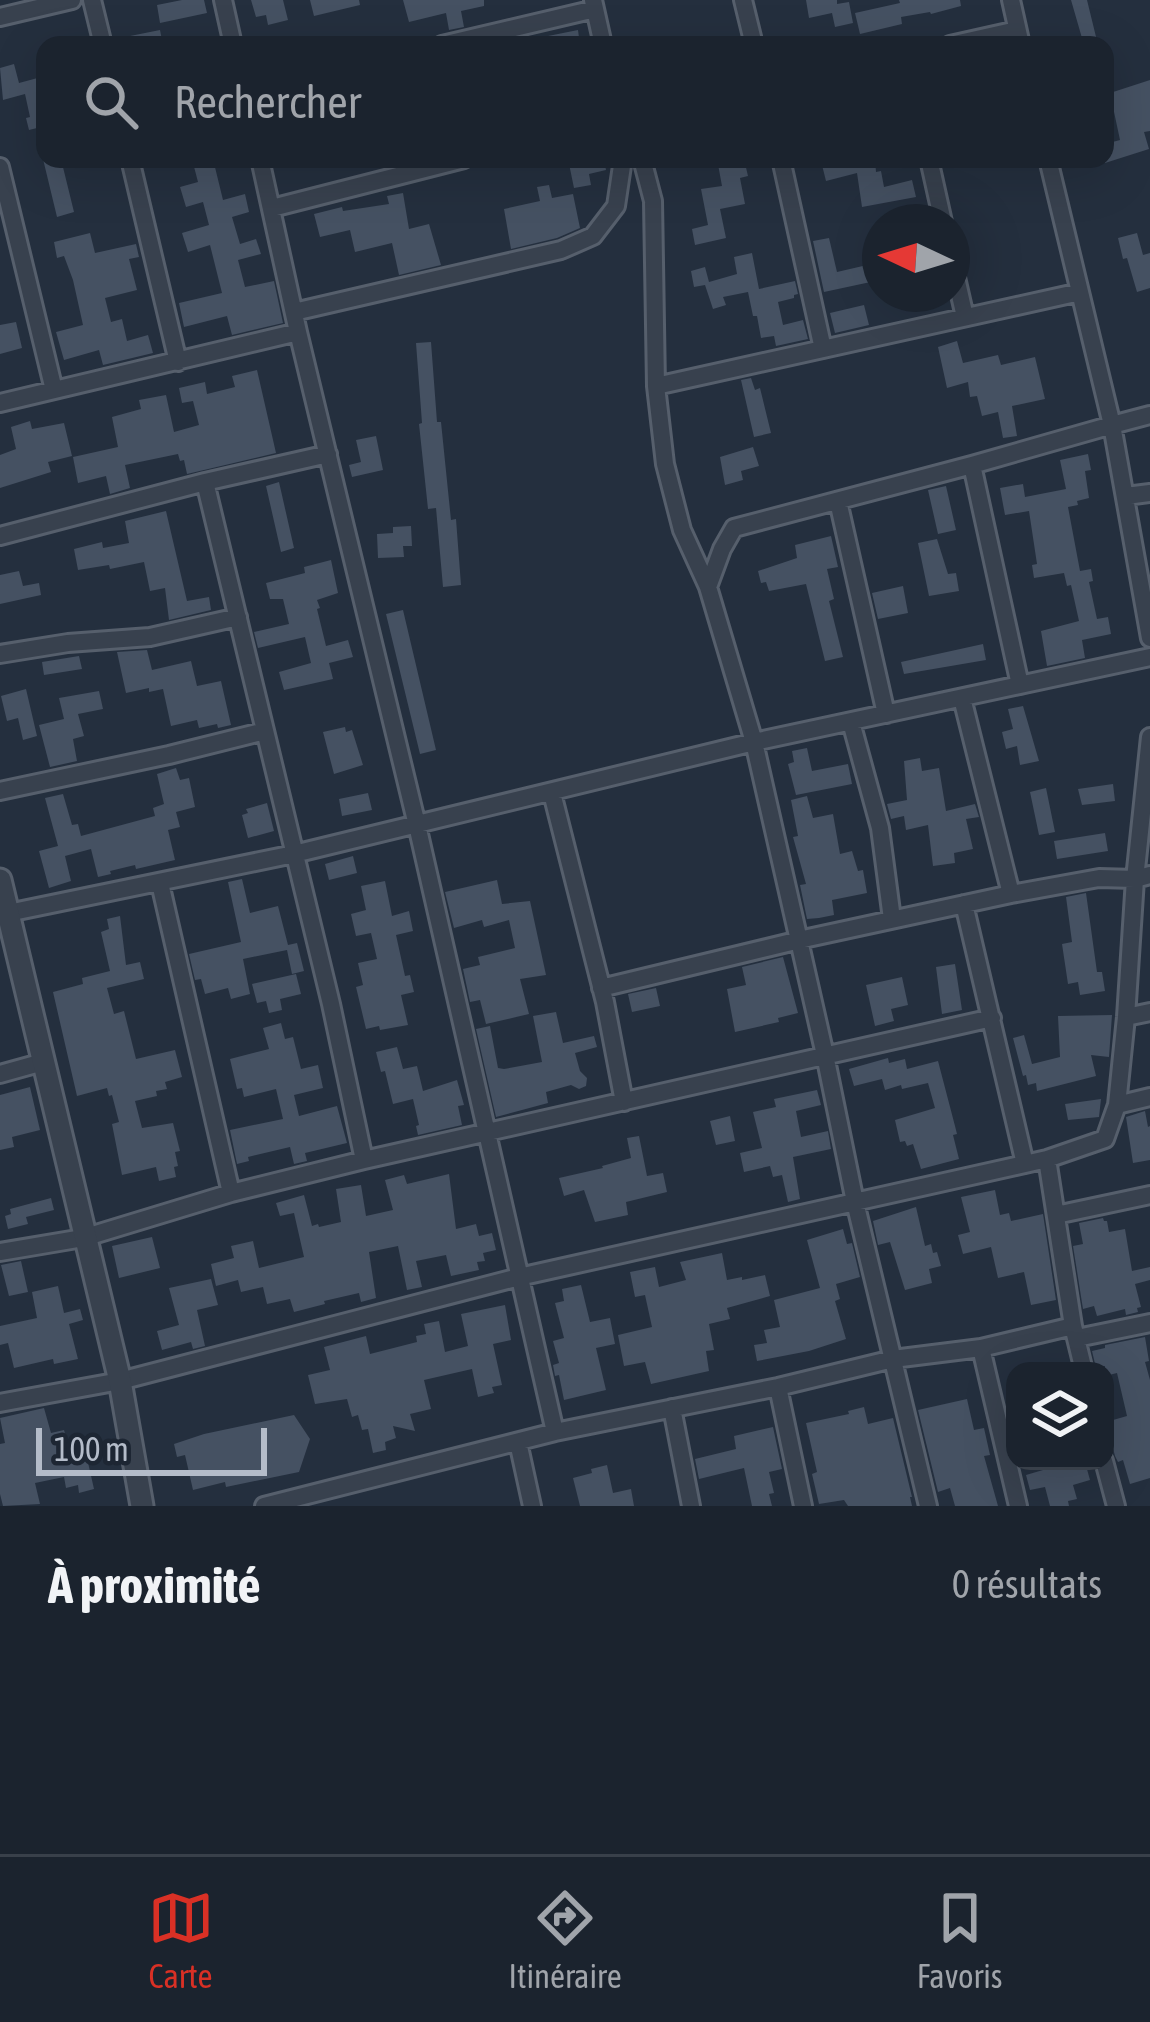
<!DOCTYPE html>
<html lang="fr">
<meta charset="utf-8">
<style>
body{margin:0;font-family:"Asap Condensed",sans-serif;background:#242b36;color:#f1f3f6}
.controls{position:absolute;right:36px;bottom:36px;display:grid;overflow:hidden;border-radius:24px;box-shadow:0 12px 48px #0002}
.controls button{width:108px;height:108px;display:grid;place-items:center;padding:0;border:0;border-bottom:3px solid #39404a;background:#1b232e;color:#f1f3f6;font:60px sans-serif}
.compass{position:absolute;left:862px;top:204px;width:108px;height:108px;border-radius:50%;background:#1b232e;box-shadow:0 12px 48px #0002;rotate:274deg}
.scale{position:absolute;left:36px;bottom:30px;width:231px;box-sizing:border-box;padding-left:12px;border:6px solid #b4bcc9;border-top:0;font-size:33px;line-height:42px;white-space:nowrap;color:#b4bcc9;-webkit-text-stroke:9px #1d2633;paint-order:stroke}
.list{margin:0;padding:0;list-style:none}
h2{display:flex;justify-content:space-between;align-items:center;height:156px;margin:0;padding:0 48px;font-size:51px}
h2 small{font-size:39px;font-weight:400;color:#a0a4aa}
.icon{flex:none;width:66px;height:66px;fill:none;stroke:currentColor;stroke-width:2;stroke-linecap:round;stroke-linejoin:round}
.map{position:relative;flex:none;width:1150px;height:1506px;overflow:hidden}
.search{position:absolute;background:#1b232e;box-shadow:0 12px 48px #0002;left:36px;right:36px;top:36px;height:132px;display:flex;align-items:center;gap:30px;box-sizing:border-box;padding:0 42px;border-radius:24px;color:#a0a4aa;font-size:45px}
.sheet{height:348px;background:#1b232e}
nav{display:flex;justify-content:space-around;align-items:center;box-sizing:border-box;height:168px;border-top:3px solid #39404a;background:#1b232e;font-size:33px;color:#a0a4aa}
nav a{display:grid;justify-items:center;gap:6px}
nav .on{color:#d93025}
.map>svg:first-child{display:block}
</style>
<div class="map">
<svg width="1150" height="1506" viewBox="0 0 1150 1506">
<rect width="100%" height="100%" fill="#242f3e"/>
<path fill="#455162" d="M 182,0 L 204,0 L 207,13 L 160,23 L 157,5 Z
M 251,0 L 283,0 L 288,20 L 268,25 L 266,15 L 256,17 Z
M 310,0 L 359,0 L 360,5 L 314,16 Z
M 403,0 L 484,0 L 484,6 L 461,11 L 464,27 L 449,30 L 446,13 L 409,22 Z
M 806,0 L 837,0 L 837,4 L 849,2 L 853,23 L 835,27 L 832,13 L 809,18 Z
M 899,0 L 960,0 L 961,6 L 931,14 L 930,12 L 901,17 L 902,24 L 860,34 L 855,13 L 900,3 Z
M 1071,0 L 1087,0 L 1098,45 L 1084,45 Z
M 160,30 L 163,45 L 115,45 L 115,39 Z
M 578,30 L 580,45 L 529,45 L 528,40 Z
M 14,64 L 19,83 L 45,76 L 45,126 L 29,130 L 26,118 L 30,117 L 25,94 L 3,100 L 0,68 Z
M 1150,80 L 1150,131 L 1144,132 L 1149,149 L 1105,163 L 1105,144 L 1120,140 L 1110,93 Z
M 43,159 L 61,159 L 74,212 L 57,217 Z
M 192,159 L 213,159 L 223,200 L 245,194 L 249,212 L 232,217 L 240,244 L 256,239 L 261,254 L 238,260 L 245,287 L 274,281 L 283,323 L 232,335 L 227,316 L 184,327 L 179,303 L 222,293 L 210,245 L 188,252 L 182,233 L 209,225 L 203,202 L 186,207 L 180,187 L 198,182 Z
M 568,159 L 604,159 L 606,170 L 589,174 L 591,185 L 574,188 Z
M 717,159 L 744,159 L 748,176 L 740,178 L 745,204 L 720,209 L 726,238 L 695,245 L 692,229 L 708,225 L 701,189 L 722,186 Z
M 846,159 L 875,159 L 876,172 L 881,171 L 884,187 L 912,180 L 916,197 L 862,207 L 857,173 L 826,181 L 822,165 Z
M 549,185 L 552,198 L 573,194 L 580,228 L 557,238 L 511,249 L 504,209 L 540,201 L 537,187 Z
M 403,193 L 409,229 L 429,224 L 441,265 L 399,275 L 392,243 L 355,252 L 350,230 L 320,237 L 314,214 L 342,207 L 343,211 L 389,204 L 387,196 Z
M 90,233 L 95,253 L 136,244 L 139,257 L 129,259 L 137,290 L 105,298 L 111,322 L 122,319 L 127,341 L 148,335 L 153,353 L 103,365 L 99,350 L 64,360 L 56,332 L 83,325 L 73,280 L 64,256 L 57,258 L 54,242 Z
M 1137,233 L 1143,255 L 1150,253 L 1150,288 L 1137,292 L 1127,258 L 1123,259 L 1118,238 Z
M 829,238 L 837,272 L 880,262 L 880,280 L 824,292 L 813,241 Z
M 752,253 L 759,289 L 795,281 L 798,294 L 794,295 L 794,298 L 778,302 L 783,325 L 803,320 L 808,339 L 776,346 L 774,336 L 761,338 L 757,316 L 753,316 L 748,292 L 723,297 L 726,305 L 713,309 L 705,285 L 694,287 L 691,271 L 705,267 L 709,282 L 737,274 L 734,257 Z
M 864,305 L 869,325 L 835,333 L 830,313 Z
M 16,322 L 22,348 L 0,354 L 0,325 Z
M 957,341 L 963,363 L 998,355 L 1001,365 L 1035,357 L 1045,399 L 1012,406 L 1017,436 L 1003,438 L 998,412 L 982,416 L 977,396 L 970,397 L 968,382 L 947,388 L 938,347 Z
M 431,342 L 437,422 L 441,422 L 451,520 L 456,519 L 461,585 L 443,587 L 436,508 L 428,509 L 419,424 L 422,423 L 416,343 Z
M 257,370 L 276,453 L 187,474 L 184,460 L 180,461 L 178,454 L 125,465 L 130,488 L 110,494 L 106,476 L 78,483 L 73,457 L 118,447 L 112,417 L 141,409 L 139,400 L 166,395 L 174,432 L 199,425 L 193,401 L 182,403 L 179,388 L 205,382 L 207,394 L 235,387 L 232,376 Z
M 751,378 L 755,390 L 760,388 L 771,433 L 754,437 L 741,380 Z
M 30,421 L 32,429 L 64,423 L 72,456 L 48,462 L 51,472 L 0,488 L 0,455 L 16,449 L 11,427 Z
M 376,436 L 383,470 L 352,477 L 349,465 L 361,462 L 356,440 Z
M 753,447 L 759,466 L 741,471 L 743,480 L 725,485 L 720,457 Z
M 1088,454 L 1091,470 L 1085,471 L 1089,498 L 1077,501 L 1078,505 L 1068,507 L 1080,571 L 1091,569 L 1093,581 L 1089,582 L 1097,619 L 1108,617 L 1111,634 L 1082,640 L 1085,658 L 1047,666 L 1041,631 L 1079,621 L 1071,585 L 1067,586 L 1064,573 L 1034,578 L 1032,565 L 1037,564 L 1029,511 L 1005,515 L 1000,488 L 1023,484 L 1025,497 L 1066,489 L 1060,460 Z
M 279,482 L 294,548 L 281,552 L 266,486 Z
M 946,486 L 956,530 L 938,534 L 928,490 Z
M 166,511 L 187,601 L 209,597 L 211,610 L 169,620 L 165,588 L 150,591 L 144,562 L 110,569 L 109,565 L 78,570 L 74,549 L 102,542 L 103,548 L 129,543 L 125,521 Z
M 411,526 L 412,546 L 403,546 L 404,557 L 378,558 L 377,534 L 393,533 L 393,527 Z
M 831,536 L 838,567 L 827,569 L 834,599 L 829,601 L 843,657 L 825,661 L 806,584 L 769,591 L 766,582 L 761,583 L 758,571 L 797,558 L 795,545 Z
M 937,539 L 948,574 L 956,573 L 959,591 L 929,596 L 918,543 Z
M 331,560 L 338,593 L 317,600 L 320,608 L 317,609 L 326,646 L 348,640 L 353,657 L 329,663 L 333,679 L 284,690 L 279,672 L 311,663 L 305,637 L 258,648 L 254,632 L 289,624 L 283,599 L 270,599 L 266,583 L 305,573 L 304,567 Z
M 19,571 L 23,586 L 39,583 L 41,595 L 0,604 L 0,575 Z
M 903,586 L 908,613 L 878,619 L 872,593 Z
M 403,610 L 436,750 L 420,754 L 386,614 Z
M 983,644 L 986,660 L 904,674 L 901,662 Z
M 147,650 L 152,670 L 191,661 L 197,686 L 221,681 L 231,725 L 218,728 L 217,724 L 199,728 L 197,720 L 171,726 L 163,689 L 149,692 L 149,688 L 126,693 L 117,652 Z
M 79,656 L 82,669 L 44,675 L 42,662 Z
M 26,689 L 37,736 L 23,740 L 18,718 L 7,721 L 1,696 Z
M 99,691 L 103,709 L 78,714 L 84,736 L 73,739 L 77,761 L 50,767 L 39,725 L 64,719 L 59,698 Z
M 1023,706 L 1039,761 L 1020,765 L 1017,746 L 1006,749 L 1002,732 L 1013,729 L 1008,709 Z
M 345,727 L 346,732 L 352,730 L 363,765 L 334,774 L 323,732 Z
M 807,748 L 812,771 L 848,764 L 852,784 L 796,795 L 788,764 L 794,762 L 792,751 Z
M 920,758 L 922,771 L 939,768 L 946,811 L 975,804 L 979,817 L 966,819 L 973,849 L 954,853 L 955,863 L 933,866 L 928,825 L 906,830 L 904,816 L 891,819 L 887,804 L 907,800 L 904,761 Z
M 176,768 L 180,780 L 189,778 L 195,807 L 176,812 L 180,827 L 168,830 L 175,860 L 136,869 L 135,865 L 110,871 L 111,874 L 98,877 L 91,849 L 65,856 L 71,881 L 49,888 L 39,851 L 58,846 L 45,798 L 63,794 L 72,825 L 78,824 L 81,836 L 155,816 L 153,808 L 164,804 L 157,774 Z
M 1113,784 L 1115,801 L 1082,805 L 1078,789 Z
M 1046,788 L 1055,832 L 1039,835 L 1030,792 Z
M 368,793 L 372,810 L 342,816 L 339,799 Z
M 807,796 L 813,818 L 833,814 L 840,854 L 852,851 L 858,871 L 863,870 L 867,893 L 832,900 L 834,915 L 819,918 L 807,919 L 800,885 L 806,884 L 793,837 L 798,836 L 791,800 Z
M 267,803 L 274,831 L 248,838 L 242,815 L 248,813 L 246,809 Z
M 1105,833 L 1108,851 L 1057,859 L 1054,841 Z
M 353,856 L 357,873 L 329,880 L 325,864 Z
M 242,879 L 250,913 L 278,906 L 288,945 L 297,943 L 304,971 L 292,974 L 287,950 L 243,959 L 250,994 L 231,999 L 228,988 L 205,994 L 201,979 L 195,980 L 189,954 L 241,942 L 228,882 Z
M 497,880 L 502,904 L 530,901 L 546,975 L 520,979 L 529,1014 L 486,1024 L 480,1000 L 470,1002 L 463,969 L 480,965 L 478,957 L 515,948 L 509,920 L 484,927 L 482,920 L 454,928 L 445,892 Z
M 385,881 L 392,916 L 409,911 L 413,931 L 396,935 L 405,976 L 410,975 L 414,992 L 401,995 L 408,1025 L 380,1030 L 379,1026 L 366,1029 L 356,987 L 363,985 L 358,963 L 377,959 L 371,933 L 356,936 L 351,914 L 366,910 L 361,886 Z
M 1086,893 L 1097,972 L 1102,972 L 1105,991 L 1080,995 L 1078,982 L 1068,984 L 1062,944 L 1072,942 L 1066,897 Z
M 120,916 L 126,965 L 140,962 L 144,979 L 107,988 L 114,1014 L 124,1011 L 136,1059 L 175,1050 L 182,1077 L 165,1082 L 167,1089 L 156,1091 L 157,1096 L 135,1101 L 142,1128 L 173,1123 L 180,1151 L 175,1152 L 178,1166 L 174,1167 L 176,1177 L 159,1181 L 156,1167 L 122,1175 L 112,1124 L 119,1122 L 112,1095 L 109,1096 L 107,1088 L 77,1096 L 53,992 L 83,984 L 82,978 L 110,971 L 101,932 L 109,929 L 107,919 Z
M 783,957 L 798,1013 L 778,1018 L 779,1022 L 735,1032 L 727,989 L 746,985 L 742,967 Z
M 955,964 L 962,1010 L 942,1014 L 936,967 Z
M 296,974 L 301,994 L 280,999 L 282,1010 L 269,1013 L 266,1001 L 257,1003 L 252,984 Z
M 902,977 L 908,1005 L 891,1009 L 894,1021 L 875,1026 L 866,985 Z
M 656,988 L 660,1006 L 632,1012 L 628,994 Z
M 556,1012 L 563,1043 L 594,1036 L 597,1047 L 575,1053 L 580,1071 L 587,1078 L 586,1086 L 579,1089 L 571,1085 L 546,1092 L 548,1103 L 496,1117 L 476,1029 L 490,1026 L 498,1068 L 504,1069 L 542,1062 L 533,1016 Z
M 1112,1015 L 1109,1057 L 1091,1055 L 1096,1076 L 1037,1091 L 1036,1083 L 1028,1085 L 1026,1075 L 1023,1076 L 1013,1038 L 1024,1035 L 1032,1064 L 1060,1057 L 1058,1016 Z
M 281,1023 L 285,1039 L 293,1037 L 301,1069 L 318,1065 L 323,1088 L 294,1095 L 299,1116 L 337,1106 L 347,1143 L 305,1153 L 307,1161 L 294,1164 L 290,1147 L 248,1157 L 249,1161 L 237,1164 L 230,1130 L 283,1119 L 276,1089 L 244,1097 L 242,1088 L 237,1089 L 230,1059 L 269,1049 L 263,1028 Z
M 397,1047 L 403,1069 L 417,1066 L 423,1091 L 457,1080 L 464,1105 L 458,1106 L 462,1125 L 418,1135 L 416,1126 L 419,1125 L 413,1099 L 393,1104 L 385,1071 L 381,1072 L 376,1052 Z
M 888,1058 L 889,1063 L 905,1059 L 907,1069 L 938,1061 L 955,1126 L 957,1134 L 953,1135 L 959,1159 L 921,1169 L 913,1144 L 907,1146 L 905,1141 L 900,1142 L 895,1120 L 935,1108 L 928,1083 L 902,1089 L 901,1085 L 885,1090 L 882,1079 L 854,1086 L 849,1069 Z
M 30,1087 L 40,1130 L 12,1137 L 14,1147 L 0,1150 L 0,1095 Z
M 817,1090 L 821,1105 L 796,1111 L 801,1137 L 828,1131 L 831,1149 L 793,1157 L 800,1199 L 788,1202 L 782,1175 L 773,1177 L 770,1166 L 744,1172 L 740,1153 L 762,1148 L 753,1112 L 776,1107 L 774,1099 Z
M 1101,1099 L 1099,1117 L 1068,1120 L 1065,1104 Z
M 1145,1111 L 1148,1127 L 1150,1126 L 1150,1160 L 1133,1163 L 1126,1117 Z
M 730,1116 L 735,1141 L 716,1145 L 710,1121 Z
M 639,1136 L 647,1176 L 663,1173 L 667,1192 L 626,1202 L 628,1215 L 595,1222 L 584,1190 L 564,1196 L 559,1178 L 603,1168 L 602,1166 L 631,1158 L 627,1138 Z
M 449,1174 L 456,1229 L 476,1224 L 479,1236 L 492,1233 L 496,1250 L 483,1253 L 485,1261 L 477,1262 L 479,1270 L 451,1276 L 446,1255 L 416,1261 L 422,1287 L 407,1290 L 398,1246 L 369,1252 L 376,1298 L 361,1302 L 359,1293 L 324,1301 L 325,1304 L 294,1312 L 290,1299 L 267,1304 L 263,1287 L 241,1292 L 238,1280 L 216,1286 L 211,1264 L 234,1258 L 231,1246 L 253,1241 L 259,1268 L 304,1257 L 294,1213 L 280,1216 L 276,1203 L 304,1195 L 312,1226 L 318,1224 L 319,1227 L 341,1222 L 336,1189 L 361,1185 L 366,1216 L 393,1210 L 385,1180 L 404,1175 L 407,1184 Z
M 995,1190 L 1000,1215 L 1009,1213 L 1011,1221 L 1043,1214 L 1056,1300 L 1031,1305 L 1024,1272 L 998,1278 L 991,1247 L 963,1254 L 958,1235 L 970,1232 L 961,1197 Z
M 51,1198 L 54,1210 L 26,1217 L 28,1224 L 8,1229 L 5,1216 L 11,1214 L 10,1209 Z
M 916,1207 L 925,1246 L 931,1244 L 933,1253 L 937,1252 L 941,1266 L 929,1269 L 932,1283 L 905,1290 L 890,1242 L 878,1245 L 873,1221 Z
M 1103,1218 L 1104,1221 L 1107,1221 L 1109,1232 L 1125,1229 L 1132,1271 L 1150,1267 L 1150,1280 L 1135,1284 L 1141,1307 L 1137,1308 L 1138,1312 L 1126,1315 L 1125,1309 L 1097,1316 L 1094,1306 L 1083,1309 L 1073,1246 L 1083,1244 L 1079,1223 Z
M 843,1229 L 847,1244 L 852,1243 L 860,1277 L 836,1284 L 840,1299 L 835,1301 L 846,1339 L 809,1351 L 757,1361 L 754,1345 L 767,1343 L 764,1330 L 780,1327 L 774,1300 L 820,1288 L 807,1240 Z
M 152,1237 L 160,1268 L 119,1278 L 112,1246 Z
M 722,1253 L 727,1280 L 742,1277 L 742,1280 L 765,1275 L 770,1296 L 727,1308 L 730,1319 L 709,1324 L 714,1350 L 706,1351 L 709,1371 L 651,1384 L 645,1362 L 624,1366 L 618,1335 L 652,1327 L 645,1295 L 635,1297 L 630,1272 L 655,1267 L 659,1287 L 686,1280 L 680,1262 Z
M 21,1261 L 28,1292 L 9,1296 L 1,1265 Z
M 211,1279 L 218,1305 L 197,1310 L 205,1346 L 193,1349 L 191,1342 L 162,1350 L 157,1331 L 179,1325 L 169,1288 Z
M 581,1285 L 590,1322 L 610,1318 L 615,1344 L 596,1348 L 606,1390 L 564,1400 L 559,1375 L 555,1376 L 553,1365 L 559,1363 L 553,1341 L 564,1338 L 555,1303 L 564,1301 L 562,1289 Z
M 58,1286 L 64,1313 L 80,1309 L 83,1320 L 69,1324 L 78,1359 L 54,1364 L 53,1359 L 14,1368 L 8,1343 L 0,1345 L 0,1326 L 37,1318 L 32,1292 Z
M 505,1305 L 511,1340 L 493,1344 L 502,1385 L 492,1387 L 494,1393 L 478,1397 L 472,1369 L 424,1380 L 431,1409 L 410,1414 L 415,1431 L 393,1426 L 396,1438 L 385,1442 L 386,1450 L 373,1453 L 368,1429 L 362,1430 L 358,1415 L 352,1417 L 347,1399 L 315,1404 L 308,1375 L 330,1370 L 324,1347 L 366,1336 L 370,1354 L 417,1342 L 416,1336 L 426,1334 L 424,1324 L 439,1321 L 445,1352 L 468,1346 L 461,1314 Z
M 1145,1337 L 1149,1361 L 1145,1362 L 1150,1380 L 1150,1478 L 1130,1484 L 1123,1460 L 1118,1462 L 1115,1456 L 1106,1422 L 1127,1416 L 1117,1373 L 1105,1376 L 1105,1366 L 1096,1368 L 1092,1351 L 1105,1348 L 1105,1345 Z
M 967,1399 L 974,1430 L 984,1428 L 990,1455 L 984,1456 L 998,1506 L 955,1506 L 950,1488 L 938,1492 L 918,1410 Z
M 864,1407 L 868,1424 L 893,1418 L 912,1497 L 910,1497 L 912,1506 L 848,1506 L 844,1500 L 819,1504 L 812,1474 L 817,1472 L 806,1423 L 849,1414 L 848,1411 Z
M 44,1408 L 51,1433 L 64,1430 L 73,1462 L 87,1458 L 94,1489 L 79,1493 L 78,1485 L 66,1488 L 64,1477 L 35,1483 L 40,1504 L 3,1506 L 0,1494 L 0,1444 L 5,1443 L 0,1418 Z
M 294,1415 L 310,1439 L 299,1472 L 226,1487 L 225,1482 L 193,1490 L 185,1455 L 177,1457 L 174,1444 L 204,1434 Z
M 773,1427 L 782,1469 L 769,1472 L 774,1493 L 769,1494 L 772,1506 L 752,1506 L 744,1468 L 699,1479 L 695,1459 L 736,1449 L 734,1436 Z
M 1041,1461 L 1059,1461 L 1061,1469 L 1085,1462 L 1090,1480 L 1073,1485 L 1077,1499 L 1068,1501 L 1069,1506 L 1050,1506 L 1045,1487 L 1030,1490 L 1026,1475 L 1043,1470 Z
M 607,1465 L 613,1493 L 631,1489 L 634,1506 L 580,1506 L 573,1478 L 592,1473 L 591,1469 Z"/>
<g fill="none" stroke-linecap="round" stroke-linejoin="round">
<defs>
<path id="minor" d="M 92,0 L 103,45
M 223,0 L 233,45
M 593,0 L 603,45
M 743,0 L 754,45
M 1011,0 L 1021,45
M 0,17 L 72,0
M 442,45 L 595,9
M 950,45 L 1017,30
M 130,159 L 178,362
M 260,159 L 298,332 L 417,825 L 555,1432
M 642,159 L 653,201 L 656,386 L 665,464 L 682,530 L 708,587
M 781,159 L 823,349
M 929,159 L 943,222
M 0,167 L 54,390
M 272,208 L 464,159
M 952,260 L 965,317
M 294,312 L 561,250 L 593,236 L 616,206 L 623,159
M 656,386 L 1080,292
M 0,403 L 298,332
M 1150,415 L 1112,425 L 1150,638
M 972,465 L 1020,685
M 205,482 L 331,1004 L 364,1160
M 1126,496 L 1150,493
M 838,501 L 886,714
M 0,536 L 205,482 L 328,454
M 0,654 L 68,643 L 150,637 L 238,617
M 962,698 L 1011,894
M 851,722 L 880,828 L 892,919
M 0,791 L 169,755 L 265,731
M 552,793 L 605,1002 L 624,1102
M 160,883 L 231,1193
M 964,904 L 1025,1164
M 8,913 L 294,854 L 754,742 L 1150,657
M 601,988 L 808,938 L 1011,894 L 1099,878 L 1135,879 L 1150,875
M 1126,1017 L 1150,1012
M 0,1074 L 43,1062
M 1117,1105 L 1150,1097
M 1047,1159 L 1073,1326
M 1056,1215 L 1150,1195
M 0,1252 L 83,1238 L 231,1193 L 364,1160 L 992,1018
M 1077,1338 L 1150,1323
M 981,1348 L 1018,1506
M 778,1387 L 803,1506
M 0,1403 L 120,1381 L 519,1277 L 1047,1159 L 1105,1139 L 1117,1105 L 1126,1017 L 1135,879 L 1150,737
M 672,1408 L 691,1506
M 518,1442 L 532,1506
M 1104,1461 L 1116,1506
M 264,1506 L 555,1432 L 778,1387 L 893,1359 L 981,1348 L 1073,1326 L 1084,1371
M 928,1506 L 855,1202 L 825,1055 L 754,742 L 708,587 L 722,549 L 734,528 L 972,465 L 1112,425 L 1048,159"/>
<path id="tertiary" d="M 0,880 L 120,1381 L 142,1506"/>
</defs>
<use href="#minor" stroke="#565f6c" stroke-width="22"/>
<use href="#tertiary" stroke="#565f6c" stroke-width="27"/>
<use href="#minor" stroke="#38414e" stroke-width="16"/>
<use href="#tertiary" stroke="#38414e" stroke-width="21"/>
</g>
</svg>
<div class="controls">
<button><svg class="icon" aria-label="layers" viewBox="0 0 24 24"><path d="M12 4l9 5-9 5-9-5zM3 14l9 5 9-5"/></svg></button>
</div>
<svg class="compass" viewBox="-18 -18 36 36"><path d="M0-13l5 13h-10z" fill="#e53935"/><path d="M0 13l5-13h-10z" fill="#a0a4aa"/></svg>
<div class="scale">100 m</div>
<div class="search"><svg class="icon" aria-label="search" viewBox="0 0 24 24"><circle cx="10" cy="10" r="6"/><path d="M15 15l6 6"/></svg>Rechercher</div>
</div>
<section class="sheet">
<h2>À proximité<small>0 résultats</small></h2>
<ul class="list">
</ul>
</section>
<nav>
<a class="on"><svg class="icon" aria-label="map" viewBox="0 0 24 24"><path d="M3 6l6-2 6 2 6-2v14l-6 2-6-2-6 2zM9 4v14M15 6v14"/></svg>Carte</a>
<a><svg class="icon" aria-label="directions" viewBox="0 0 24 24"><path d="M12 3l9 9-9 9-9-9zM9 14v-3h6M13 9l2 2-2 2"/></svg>Itinéraire</a>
<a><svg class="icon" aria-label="saved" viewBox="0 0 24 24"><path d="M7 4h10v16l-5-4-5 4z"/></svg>Favoris</a>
</nav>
